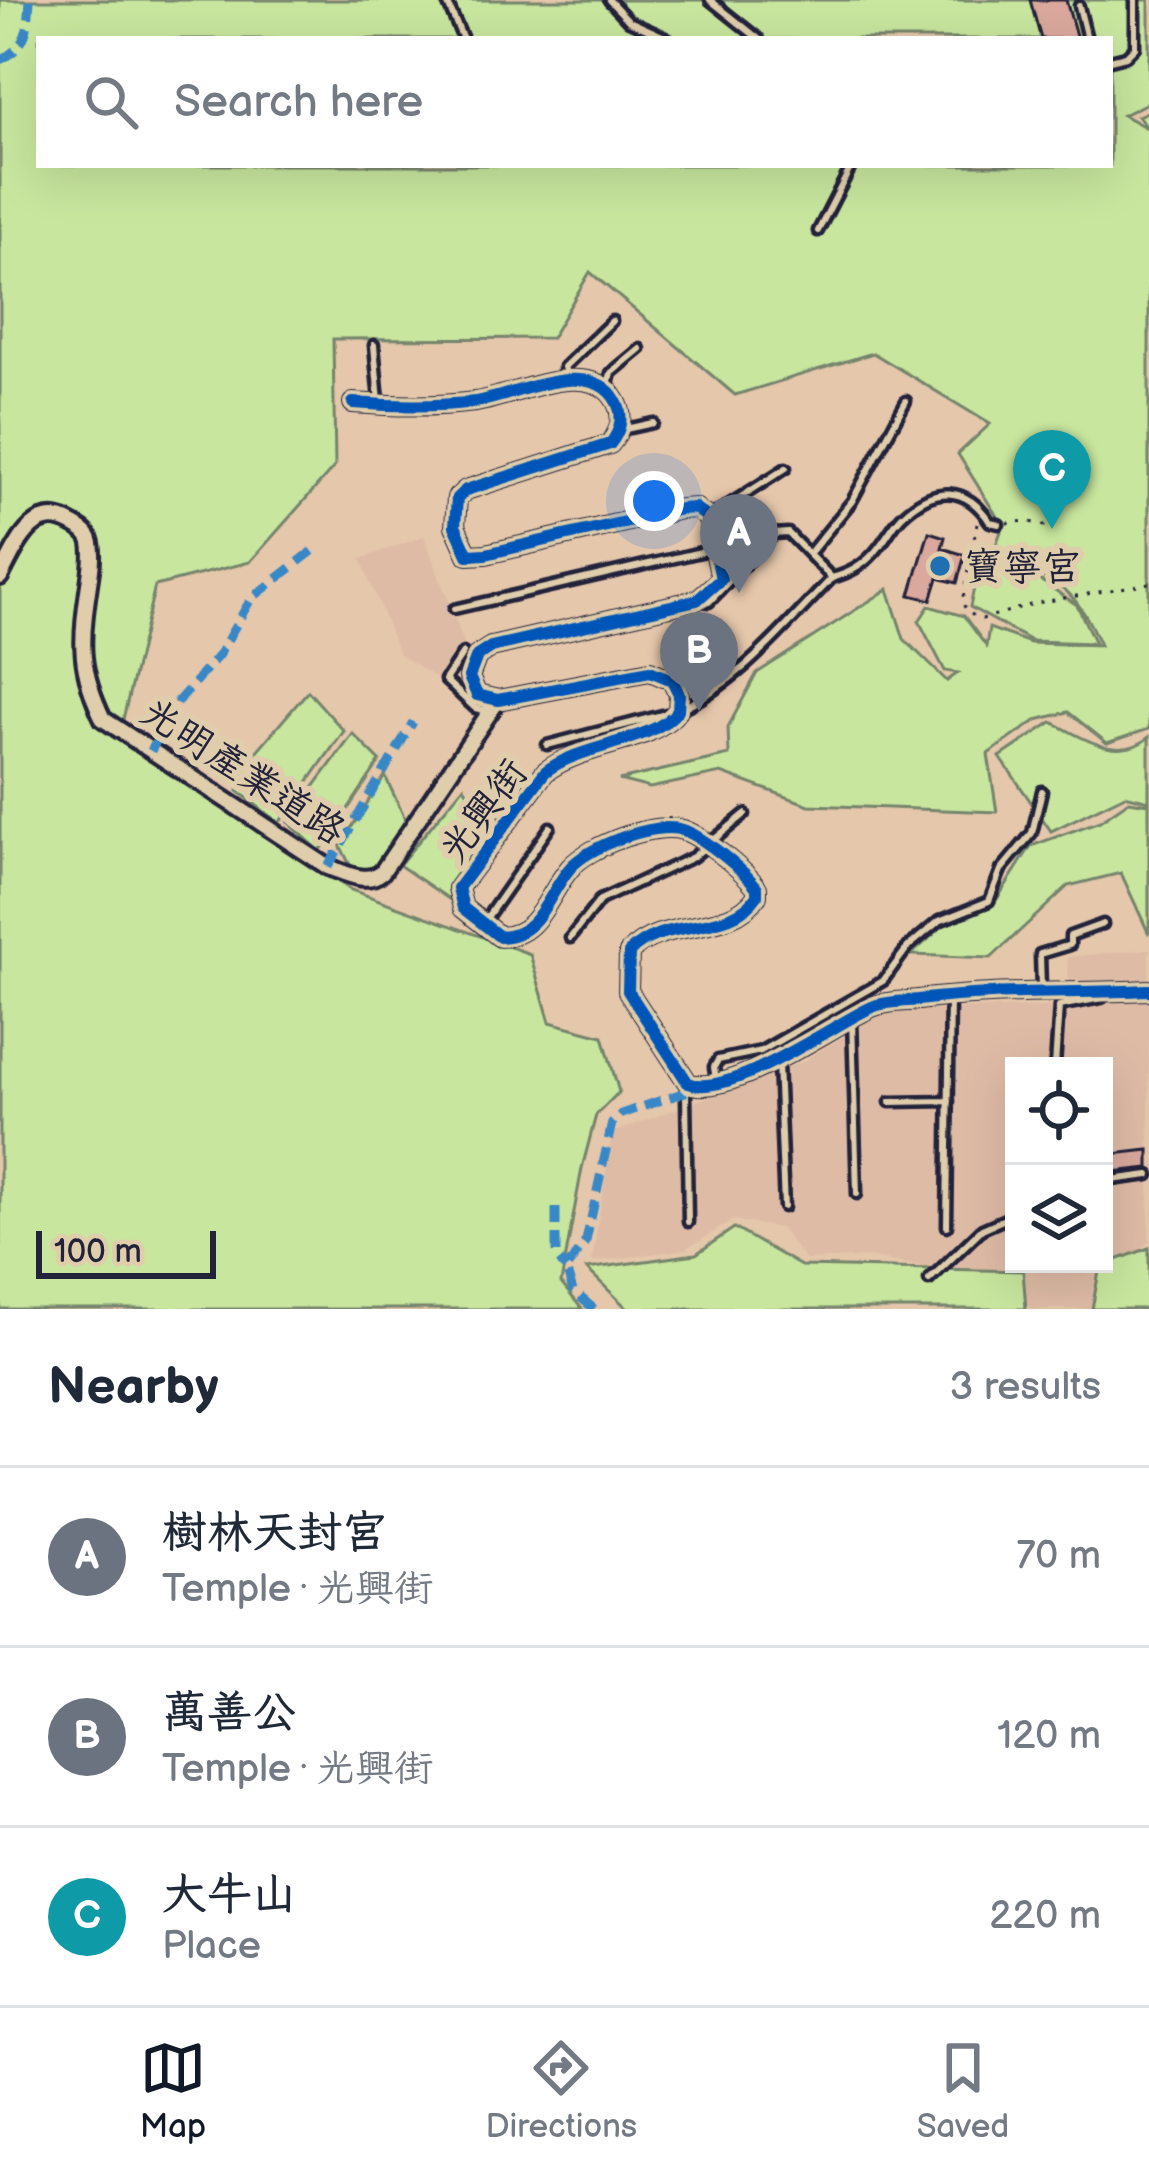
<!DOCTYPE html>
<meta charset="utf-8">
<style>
body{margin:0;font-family:"Balsamiq Sans","LXGW WenKai TC",sans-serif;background:#f2f2f3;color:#1f2937}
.controls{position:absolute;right:36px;bottom:36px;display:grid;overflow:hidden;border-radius:0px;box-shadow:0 12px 48px #0002}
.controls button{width:108px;height:108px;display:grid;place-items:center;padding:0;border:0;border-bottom:3px solid #e0e1e3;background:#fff;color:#1f2937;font:60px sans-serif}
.scale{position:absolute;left:36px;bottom:30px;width:180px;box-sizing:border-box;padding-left:12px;border:6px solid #22223b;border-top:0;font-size:33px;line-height:42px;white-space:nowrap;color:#22223b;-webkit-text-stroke:9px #dfcdab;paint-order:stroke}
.you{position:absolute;left:654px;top:501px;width:42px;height:42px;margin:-30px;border:9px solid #fff;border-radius:50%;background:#1a73e8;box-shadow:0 0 0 18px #1a73e833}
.badge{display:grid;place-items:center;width:78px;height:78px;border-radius:50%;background:#111827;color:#fff;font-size:39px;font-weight:700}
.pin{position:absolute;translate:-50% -99px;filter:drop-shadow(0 3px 6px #0008)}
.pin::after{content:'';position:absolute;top:63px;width:42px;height:36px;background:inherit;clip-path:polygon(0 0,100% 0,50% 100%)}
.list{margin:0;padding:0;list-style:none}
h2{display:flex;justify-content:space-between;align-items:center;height:156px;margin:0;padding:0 48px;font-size:51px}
h2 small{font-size:39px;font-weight:400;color:#747a83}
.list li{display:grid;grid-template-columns:78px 1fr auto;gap:36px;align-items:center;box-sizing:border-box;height:180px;padding:0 48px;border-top:3px solid #e0e1e3}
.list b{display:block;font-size:45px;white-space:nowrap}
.list p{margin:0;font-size:39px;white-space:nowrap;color:#747a83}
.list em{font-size:39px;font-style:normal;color:#747a83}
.icon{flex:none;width:66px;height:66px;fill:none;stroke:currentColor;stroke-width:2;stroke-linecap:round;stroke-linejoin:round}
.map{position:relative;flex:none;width:1149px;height:1309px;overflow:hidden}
.search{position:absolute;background:#fff;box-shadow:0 12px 48px #0002;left:36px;right:36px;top:36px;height:132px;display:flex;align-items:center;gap:30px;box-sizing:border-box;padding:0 42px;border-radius:0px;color:#747a83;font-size:45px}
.sheet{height:696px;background:#fff}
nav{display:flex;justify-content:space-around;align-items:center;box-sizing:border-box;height:168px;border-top:3px solid #e0e1e3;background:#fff;font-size:33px;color:#747a83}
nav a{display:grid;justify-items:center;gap:6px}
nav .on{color:#111827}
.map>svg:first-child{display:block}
</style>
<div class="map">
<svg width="1149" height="1309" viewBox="0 0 1149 1309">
<rect width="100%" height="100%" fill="#e5c7ab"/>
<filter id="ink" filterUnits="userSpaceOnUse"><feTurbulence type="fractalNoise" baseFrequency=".00833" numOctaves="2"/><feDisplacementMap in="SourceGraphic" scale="24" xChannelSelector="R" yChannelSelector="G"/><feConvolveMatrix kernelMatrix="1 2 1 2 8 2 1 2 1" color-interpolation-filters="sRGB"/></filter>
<g filter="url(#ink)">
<path fill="#debba5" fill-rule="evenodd" d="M 424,536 L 464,643 L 439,680 L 399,654 L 361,559 Z
M 1149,949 L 1149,1241 L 1096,1297 L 1094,1309 L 1030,1309 L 1018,1285 L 869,1257 L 806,1260 L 780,1228 L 734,1220 L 685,1249 L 592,1262 L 612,1133 L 802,1062 L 883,1011 L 1071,1006 L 1067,957 ZM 1014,1066 L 1104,1066 L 1104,1264 L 1014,1264 Z"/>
<path fill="#c8e69e" stroke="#75846c" stroke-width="3" fill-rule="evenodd" d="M 0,0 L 1149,0 L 1149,102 L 1123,115 L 1147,128 L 1138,116 L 1149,111 L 1149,729 L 1107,743 L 1068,712 L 1037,720 L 988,754 L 997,812 L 809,805 L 721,773 L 650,788 L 619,780 L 729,755 L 728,727 L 757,673 L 888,589 L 904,639 L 947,681 L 958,673 L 945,671 L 919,621 L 929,606 L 964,616 L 986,646 L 989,628 L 1030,643 L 1100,645 C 1081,603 1066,577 1016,570 L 1037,578 L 1077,605 L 1095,643 L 1031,641 L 970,607 L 980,559 L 990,561 L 1003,526 L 958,454 L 990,424 L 873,353 L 735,395 L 590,272 L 551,338 L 333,339 L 335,466 L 250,562 L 155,586 L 118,740 L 351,890 L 530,954 L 550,1022 L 603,1036 L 619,1092 L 596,1115 L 582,1168 L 561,1283 L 582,1309 L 0,1309 ZM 39,39 L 1110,39 L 1110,165 L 39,165 Z
M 308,691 L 344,731 L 279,823 L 238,791 L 250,759 Z
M 1052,722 C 1081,737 1119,764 1149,737 L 1149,801 L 1125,795 L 1051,831 L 1000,757 Z
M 353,734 L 380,761 L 320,851 L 288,822 Z
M 385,776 L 408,825 L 373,874 L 351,867 L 340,845 Z
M 464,786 L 489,829 L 449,899 L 399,865 Z
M 1129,801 L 1149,804 L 1149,934 L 1121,873 L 1068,886 L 991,958 L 911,955 L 944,925 L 997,899 L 1031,846 L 1100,821 Z
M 734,1228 L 801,1266 L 1023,1271 L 1026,1309 L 628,1309 L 587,1269 L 696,1254 Z
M 1149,1248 L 1149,1309 L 1092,1309 L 1100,1266 Z"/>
<path fill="#daa89d" stroke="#22223b" stroke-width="3" d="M 1030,0 L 1066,0 L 1077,39 L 1041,39 Z
M 929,532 L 945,537 L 942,548 L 965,555 L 957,583 L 938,578 L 931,600 L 910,595 Z
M 1149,1150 L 1149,1168 L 1104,1173 L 1104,1155 Z"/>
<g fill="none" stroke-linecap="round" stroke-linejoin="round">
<defs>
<path id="lane" d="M 446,0 L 463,39
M 609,0 L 629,21 L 669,39
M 710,0 L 759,39
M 1079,6 L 1087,39
M 1110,60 L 1126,56 L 1135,47 L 1135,0
M 818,231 L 852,165
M 374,345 L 379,401
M 568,379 L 564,367 L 612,321
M 608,385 L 611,373 L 640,349
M 621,430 L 653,423
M 708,518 L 786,468
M 809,554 L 852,501 L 906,401
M 832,578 C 849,573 861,567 873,554 C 884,543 891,527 902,516 C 934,485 966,485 990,522 L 999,524
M 454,609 L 714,549
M 463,653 L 445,680 L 475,708 L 488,711
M 678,710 C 741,682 785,626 832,578 L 788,533 L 774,534 L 709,602 L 702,601
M 547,745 L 666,714
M 483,923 L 550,827
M 570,938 L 600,900 L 693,857 L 745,814
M 1041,989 L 1040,954 L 1070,945 L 1070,936 L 1103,924
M 852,1019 L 857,1194
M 778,1063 L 784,1207
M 1055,1066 L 1059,1006 L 1102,998
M 716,1080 L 714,1067 L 718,1060 L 761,1051 L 883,981 L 908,947 L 939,921 L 989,901 L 1001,870 L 1032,833 L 1042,791
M 686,1093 L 688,1222
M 890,1102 L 949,1101
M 1104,1181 L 1149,1175
M 947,1226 L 950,996
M 929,1280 L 982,1229 L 1014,1215"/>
<path id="street" d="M 353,403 C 392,406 436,407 475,402 C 513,397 591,355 616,401 C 624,415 621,431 610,444 L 466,490 L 457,498 L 455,526 L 468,555 L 486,554 L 681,509 L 695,508 L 708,518 L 721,579 L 697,600 L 491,647 L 477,656 L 469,677 L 477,695 L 498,700 L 650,671 L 672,680 L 679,694 L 678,710 C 653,744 581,743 545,772 L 458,888 L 463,908 L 500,937 C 540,936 547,895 570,868 C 589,846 654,821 683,830 C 702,836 745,871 757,888 L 757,896 C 730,937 662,916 629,953 L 628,991 L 688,1083 C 730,1099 832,1025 872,1007 C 885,1001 904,1002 918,1000 C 995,990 1072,994 1149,990
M 0,577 C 15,550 32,501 72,524 C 81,529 89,533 91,543 C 94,558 90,576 88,591 C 80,643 80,671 103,719 L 328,867 C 346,873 366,885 382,872 L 498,700"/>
</defs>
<use href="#lane" stroke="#22223b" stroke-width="15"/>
<use href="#street" stroke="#22223b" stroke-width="22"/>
<path stroke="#22223b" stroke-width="3" stroke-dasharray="3 9" stroke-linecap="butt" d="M 977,523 L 962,602 L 968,613 L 982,619 L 1037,603 L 1149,583
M 1007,523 L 1026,521 L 1045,526 L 1056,521"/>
<use href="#lane" stroke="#dfcdab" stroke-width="6"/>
<use href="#street" stroke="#dfcdab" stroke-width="14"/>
<path stroke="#3887c6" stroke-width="9" stroke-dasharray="18 9" stroke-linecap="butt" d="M 0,60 C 28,46 28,29 30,0
M 151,751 L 178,701 L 218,656 L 251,599 L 319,546
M 328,867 L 413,722
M 556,1208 L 556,1256 L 566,1269
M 594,1309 L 573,1291 L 566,1269 L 586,1241 L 612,1123 L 621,1114 L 700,1087"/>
<defs>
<path id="cycleway" d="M 353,403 C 392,406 436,407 475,402 C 513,397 591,355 616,401 C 624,415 621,431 610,444 L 466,490 L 457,498 L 455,526 L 468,555 L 486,554 L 681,509 L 695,508 L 708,518 L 721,579 L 697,600 L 491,647 L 477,656 L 469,677 L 477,695 L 498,700 L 650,671 L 672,680 L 679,694 L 678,710 C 653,744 581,743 545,772 L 458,888 L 463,908 L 500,937 C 540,936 547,895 570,868 C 589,846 654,821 683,830 C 702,836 745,871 757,888 L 757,896 C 730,937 662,916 629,953 L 628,991 L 688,1083 C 730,1099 832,1025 872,1007 C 885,1001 904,1002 918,1000 C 995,990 1072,994 1149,990"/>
</defs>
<use href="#cycleway" stroke="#dfcdab" stroke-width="20"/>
<use href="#cycleway" stroke="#0057b8" stroke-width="12"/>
</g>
</g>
<circle fill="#1f6fb2" stroke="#dfcdab" stroke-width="4.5" cx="940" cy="566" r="12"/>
<g text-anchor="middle" stroke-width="12" stroke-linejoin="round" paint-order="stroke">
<g font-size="39" fill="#22223b" stroke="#dfcdab" text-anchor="start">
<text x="964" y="580">寶寧宮</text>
</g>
<g font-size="39" fill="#22223b" stroke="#dfcdab">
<text transform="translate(244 770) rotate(33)" y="14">光明產業道路</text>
<text transform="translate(482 810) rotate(-53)" y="14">光興街</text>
</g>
</g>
</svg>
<div class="controls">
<button><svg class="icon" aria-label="locate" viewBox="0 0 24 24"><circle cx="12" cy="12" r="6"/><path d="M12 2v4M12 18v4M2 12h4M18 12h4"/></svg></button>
<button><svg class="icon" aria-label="layers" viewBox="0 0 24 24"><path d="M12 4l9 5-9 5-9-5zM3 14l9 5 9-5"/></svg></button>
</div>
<div class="scale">100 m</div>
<div class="you"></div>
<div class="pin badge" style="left:739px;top:593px;background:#6b7280">A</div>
<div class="pin badge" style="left:699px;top:711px;background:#6b7280">B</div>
<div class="pin badge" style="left:1052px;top:529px;background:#0f9aa8">C</div>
<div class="search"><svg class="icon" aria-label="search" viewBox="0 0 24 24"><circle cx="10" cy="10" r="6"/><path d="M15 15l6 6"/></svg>Search here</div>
</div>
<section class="sheet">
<h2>Nearby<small>3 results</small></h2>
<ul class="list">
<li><span class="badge" style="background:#6b7280">A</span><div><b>樹林天封宮</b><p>Temple · 光興街</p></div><em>70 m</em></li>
<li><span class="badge" style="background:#6b7280">B</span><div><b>萬善公</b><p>Temple · 光興街</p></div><em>120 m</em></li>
<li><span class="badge" style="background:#0f9aa8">C</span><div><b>大牛山</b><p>Place</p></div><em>220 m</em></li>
</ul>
</section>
<nav>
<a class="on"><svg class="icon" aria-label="map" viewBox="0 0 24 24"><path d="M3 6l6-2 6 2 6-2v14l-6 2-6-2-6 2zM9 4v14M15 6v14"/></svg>Map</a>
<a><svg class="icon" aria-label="directions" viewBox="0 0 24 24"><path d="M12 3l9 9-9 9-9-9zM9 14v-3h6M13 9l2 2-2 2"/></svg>Directions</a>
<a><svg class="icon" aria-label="saved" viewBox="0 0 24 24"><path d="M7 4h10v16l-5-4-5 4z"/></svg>Saved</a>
</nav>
